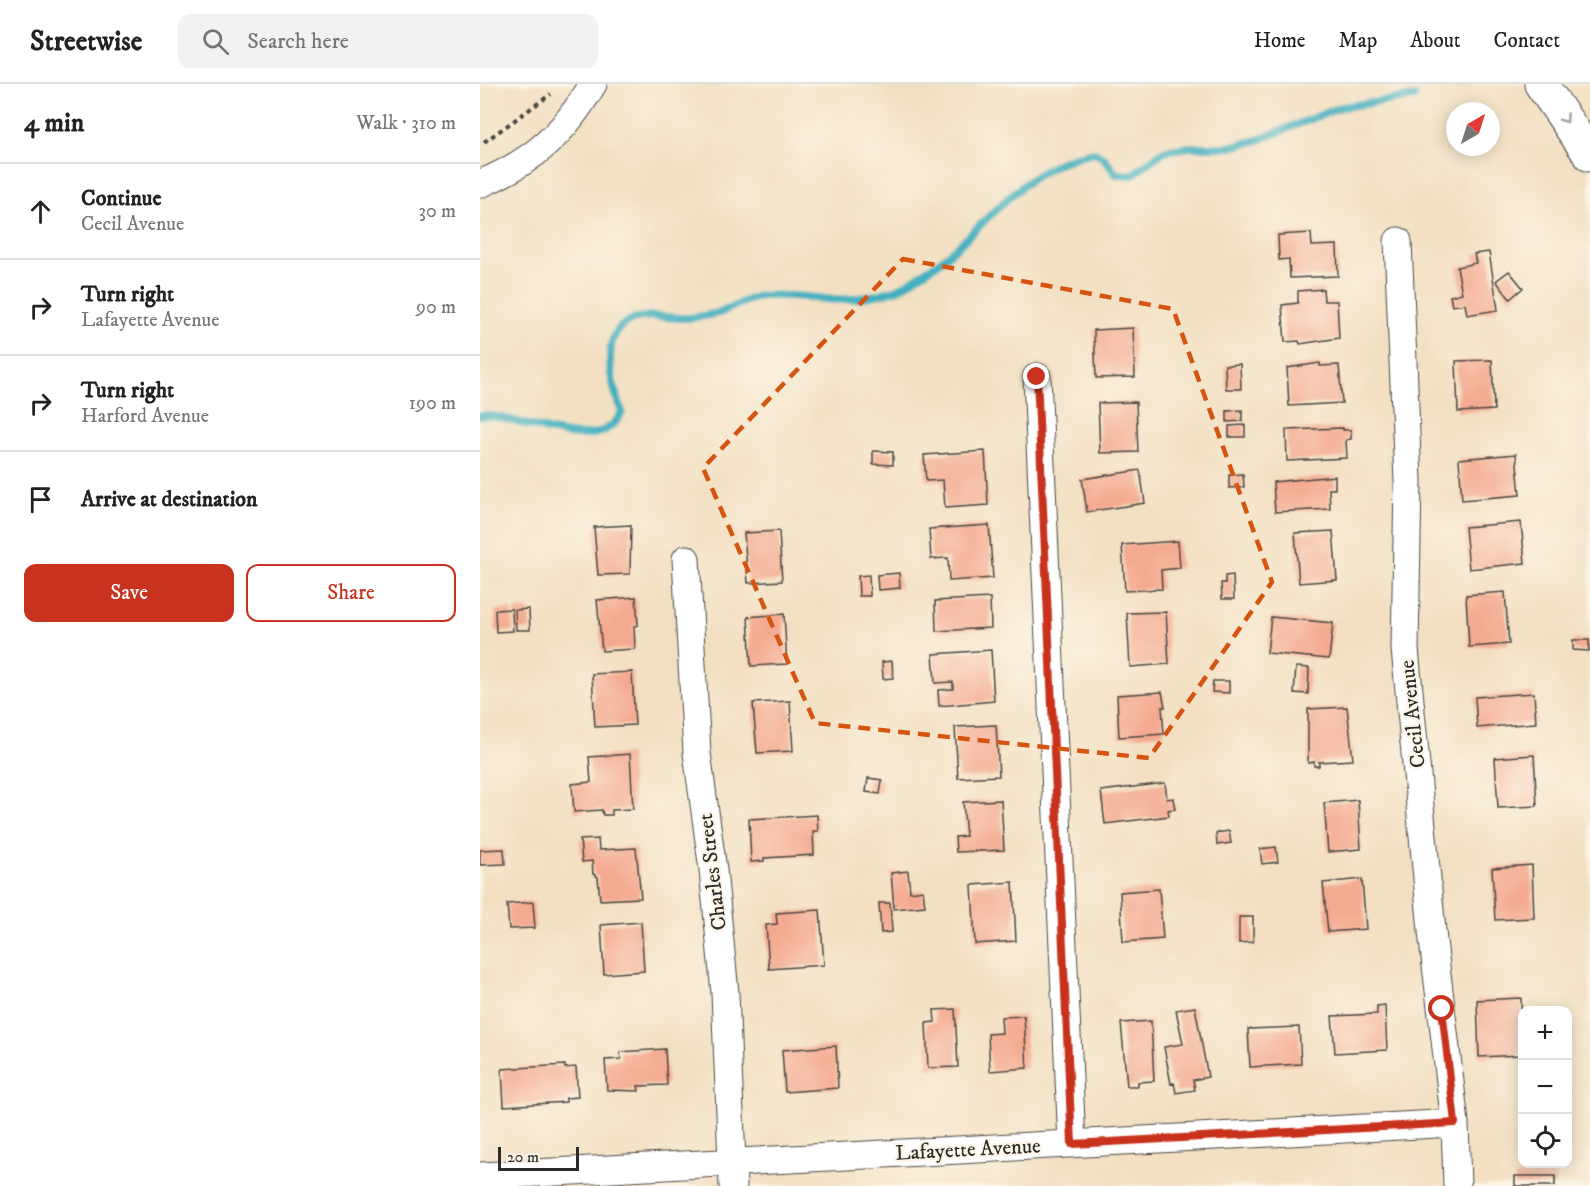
<!DOCTYPE html>
<meta charset="utf-8">
<style>
body{margin:0;font-family:"IM FELL DW Pica",serif;background:#f2f2f2;color:#222}
.controls{position:absolute;right:18px;bottom:18px;display:grid;overflow:hidden;border-radius:12px;box-shadow:0 3px 15px #0003}
.controls button{width:54px;height:54px;display:grid;place-items:center;padding:0;border:0;border-bottom:2px solid #e0e0e0;background:#fff;color:#222;font:30px sans-serif}
.compass{position:absolute;left:966px;top:18px;width:54px;height:54px;border-radius:50%;background:#fff;box-shadow:0 3px 15px #0003;rotate:39deg}
.scale{position:absolute;left:18px;bottom:15px;width:81px;box-sizing:border-box;padding-left:6px;border:3px solid #2b2b2b;border-top:0;font-size:16px;line-height:21px;white-space:nowrap;color:#2b2b2b;-webkit-text-stroke:4px #fcf5e5;paint-order:stroke}
.stop{position:absolute;width:18px;height:18px;margin:-14px;border:4px solid #c8321e;border-radius:50%;background:#fff}
.stop.end{background:#c8321e;border-color:#fff;box-shadow:0 2px 6px #0008}
.list{margin:0;padding:0;list-style:none}
h2{display:flex;justify-content:space-between;align-items:center;height:78px;margin:0;padding:0 24px;font-size:26px}
h2 small{font-size:20px;font-weight:400;color:#767676}
.list li{display:grid;grid-template-columns:39px 1fr auto;gap:18px;align-items:center;box-sizing:border-box;height:96px;padding:0 24px;border-top:2px solid #e0e0e0}
.list b{display:block;font-size:22px;white-space:nowrap}
.list p{margin:0;font-size:20px;white-space:nowrap;color:#767676}
.list em{font-size:20px;font-style:normal;color:#767676}
.actions{display:flex;gap:12px;padding:18px 24px}
.actions a{flex:1;padding:14px 0;border:2px solid #c8321e;border-radius:12px;text-align:center;font-size:21px;color:#c8321e}
.actions .main{background:#c8321e;color:#fff}
.icon{flex:none;width:33px;height:33px;fill:none;stroke:currentColor;stroke-width:2;stroke-linecap:round;stroke-linejoin:round}
.map{position:relative;flex:none;width:1110px;height:1102px;overflow:hidden}
header{display:flex;align-items:center;gap:36px;box-sizing:border-box;height:84px;padding:0 30px;background:#fff;border-bottom:2px solid #e0e0e0}
header strong{font-size:28px}
nav{display:flex;gap:33px;margin-inline-start:auto;font-size:21px}
.search{width:420px;height:54px;background:#f2f2f2;display:flex;align-items:center;gap:15px;box-sizing:border-box;padding:0 21px;border-radius:12px;color:#767676;font-size:22px}
main{display:flex}
aside{flex:1;background:#fff}
.map>svg:first-child{display:block}
</style>
<header>
<strong>Streetwise</strong>
<div class="search"><svg class="icon" aria-label="search" viewBox="0 0 24 24"><circle cx="10" cy="10" r="6"/><path d="M15 15l6 6"/></svg>Search here</div>
<nav><a>Home</a><a>Map</a><a>About</a><a>Contact</a></nav>
</header>
<main>
<aside>
<h2>4 min<small>Walk · 310 m</small></h2>
<ul class="list">
<li><svg class="icon" aria-label="ahead" viewBox="0 0 24 24"><path d="M12 20V5M6 11l6-6 6 6"/></svg><div><b>Continue</b><p>Cecil Avenue</p></div><em>30 m</em></li>
<li><svg class="icon" aria-label="right" viewBox="0 0 24 24"><path d="M7 20v-9h11M14 6l5 5-5 5"/></svg><div><b>Turn right</b><p>Lafayette Avenue</p></div><em>90 m</em></li>
<li><svg class="icon" aria-label="right" viewBox="0 0 24 24"><path d="M7 20v-9h11M14 6l5 5-5 5"/></svg><div><b>Turn right</b><p>Harford Avenue</p></div><em>190 m</em></li>
<li><svg class="icon" aria-label="arrive" viewBox="0 0 24 24"><path d="M6 21V4h12l-3 4 3 4H6"/></svg><div><b>Arrive at destination</b></div></li>
</ul>
<div class="actions"><a class="main">Save</a><a>Share</a></div>
</aside>
<div class="map">
<svg width="1110" height="1102" viewBox="0 0 1110 1102">
<rect width="100%" height="100%" fill="#fcf5e5"/>
<filter id="ink" filterUnits="userSpaceOnUse"><feTurbulence type="fractalNoise" baseFrequency=".0167" numOctaves="2"/><feDisplacementMap in="SourceGraphic" scale="12" xChannelSelector="R" yChannelSelector="G"/><feConvolveMatrix kernelMatrix="1 2 1 2 8 2 1 2 1" color-interpolation-filters="sRGB"/></filter>
<filter id="wash" filterUnits="userSpaceOnUse"><feTurbulence type="fractalNoise" baseFrequency=".008" numOctaves="4" result="noise"/><feDisplacementMap in="SourceGraphic" scale="24" xChannelSelector="R" yChannelSelector="G"/><feGaussianBlur stdDeviation="1.35" result="paint"/><feColorMatrix in="noise" values="0 0 0 0 0 0 0 0 0 0 0 0 0 0 0 0 0 1.4 0 .05"/><feComposite in="paint" operator="in"/></filter>
<g filter="url(#wash)">
<rect width="100%" height="100%" fill="#f3e0c3"/>
<g fill="none" stroke-linecap="round" stroke-linejoin="round">
<path stroke="#43b0bf" stroke-width="8" d="M 0,332 C 40,329 117,379 142,328 C 132,303 118,252 149,237 C 166,228 190,235 208,234 C 218,233 230,231 239,229 C 253,224 267,214 281,212 C 303,210 323,213 345,215 C 365,217 392,213 412,207 C 422,205 431,197 440,191 C 506,151 531,85 614,68 L 624,74 L 636,90 L 652,91 L 684,67 L 709,63 L 750,63 L 778,56 L 861,23 L 934,13"/>
</g>
<g id="blocks">
<path fill="#f4aa90" d="M 831,149 L 832,162 L 857,161 L 858,192 L 810,194 L 809,175 L 799,176 L 798,151 Z
M 1009,168 L 1018,226 L 987,231 L 985,220 L 972,222 L 970,212 L 982,209 L 977,183 L 996,179 L 994,170 Z
M 1029,187 L 1043,204 L 1030,215 L 1016,197 Z
M 843,205 L 844,217 L 857,217 L 859,254 L 820,260 L 819,257 L 805,258 L 802,221 L 818,219 L 818,207 Z
M 653,244 L 655,293 L 616,294 L 614,246 Z
M 1012,276 L 1014,326 L 978,328 L 976,277 Z
M 840,279 L 840,282 L 859,281 L 862,319 L 809,322 L 807,284 Z
M 760,280 L 761,305 L 746,305 L 745,281 Z
M 656,318 L 658,368 L 620,369 L 618,319 Z
M 762,326 L 762,337 L 747,338 L 747,327 Z
M 765,341 L 765,353 L 749,353 L 749,342 Z
M 863,344 L 863,346 L 871,346 L 871,355 L 866,356 L 867,374 L 807,377 L 806,346 Z
M 393,367 L 413,368 L 413,381 L 393,380 Z
M 505,367 L 508,421 L 465,424 L 463,396 L 446,397 L 444,371 Z
M 1036,370 L 1040,411 L 982,416 L 979,375 Z
M 660,386 L 665,419 L 607,428 L 602,395 Z
M 763,390 L 764,403 L 749,404 L 749,391 Z
M 855,392 L 855,405 L 849,405 L 850,425 L 795,428 L 793,398 Z
M 1041,438 L 1045,479 L 989,485 L 985,443 Z
M 151,441 L 150,490 L 118,491 L 114,443 Z
M 509,441 L 513,494 L 469,497 L 468,474 L 451,475 L 449,445 Z
M 299,447 L 302,497 L 268,499 L 264,449 Z
M 853,447 L 857,496 L 819,499 L 815,449 Z
M 698,457 L 700,484 L 681,486 L 682,505 L 645,507 L 642,461 Z
M 419,489 L 420,504 L 398,506 L 397,491 Z
M 389,491 L 390,512 L 379,512 L 378,492 Z
M 753,491 L 754,515 L 742,515 L 741,499 L 745,499 L 745,492 Z
M 1025,508 L 1029,560 L 989,563 L 986,511 Z
M 156,513 L 158,541 L 154,542 L 155,565 L 122,567 L 117,516 Z
M 510,514 L 511,544 L 456,547 L 455,517 Z
M 32,525 L 33,547 L 16,548 L 15,526 Z
M 49,525 L 50,546 L 36,546 L 35,526 Z
M 686,528 L 689,580 L 650,583 L 647,529 Z
M 304,530 L 307,580 L 271,582 L 268,533 Z
M 791,533 L 853,539 L 849,575 L 787,569 Z
M 1093,556 L 1109,556 L 1109,567 L 1093,566 Z
M 511,566 L 514,617 L 459,622 L 458,606 L 473,605 L 473,598 L 455,599 L 453,570 Z
M 412,577 L 413,594 L 403,595 L 402,578 Z
M 816,583 L 829,584 L 828,610 L 814,609 Z
M 152,588 L 155,641 L 115,643 L 112,590 Z
M 733,597 L 749,597 L 749,609 L 732,608 Z
M 682,608 L 685,623 L 682,623 L 684,650 L 639,653 L 637,611 Z
M 1054,609 L 1056,639 L 997,644 L 995,613 Z
M 310,617 L 313,667 L 277,669 L 273,619 Z
M 867,623 L 873,676 L 839,678 L 839,682 L 834,682 L 834,678 L 828,679 L 828,625 Z
M 516,641 L 519,692 L 478,694 L 475,643 Z
M 150,670 L 153,725 L 132,726 L 132,731 L 123,731 L 122,726 L 94,728 L 92,700 L 111,698 L 109,673 Z
M 1054,671 L 1057,722 L 1018,724 L 1015,674 Z
M 388,694 L 402,696 L 400,710 L 386,708 Z
M 685,699 L 687,715 L 693,714 L 695,725 L 688,726 L 689,732 L 625,740 L 621,707 Z
M 521,716 L 524,766 L 476,768 L 475,753 L 486,752 L 483,718 Z
M 878,716 L 881,765 L 848,768 L 844,719 Z
M 337,731 L 338,747 L 333,747 L 334,771 L 284,774 L 284,777 L 271,778 L 269,735 Z
M 749,747 L 751,759 L 737,761 L 736,749 Z
M 118,755 L 119,766 L 156,764 L 161,814 L 120,816 L 118,793 L 113,790 L 112,777 L 102,778 L 100,756 Z
M 796,763 L 798,778 L 782,780 L 780,765 Z
M 24,765 L 25,780 L 0,781 L 0,766 Z
M 1052,781 L 1054,834 L 1015,836 L 1012,784 Z
M 428,787 L 430,808 L 443,806 L 445,822 L 414,825 L 411,789 Z
M 882,795 L 886,845 L 848,848 L 843,799 Z
M 533,798 L 536,857 L 495,860 L 492,801 Z
M 679,805 L 683,855 L 643,858 L 640,808 Z
M 53,818 L 55,844 L 29,845 L 27,820 Z
M 399,819 L 410,819 L 412,848 L 401,849 Z
M 340,826 L 344,881 L 289,885 L 286,841 L 297,840 L 296,829 Z
M 759,833 L 773,833 L 773,858 L 759,859 Z
M 161,838 L 164,887 L 124,890 L 121,841 Z
M 1041,914 L 1042,971 L 999,973 L 997,916 Z
M 905,921 L 907,966 L 855,969 L 852,932 L 897,930 L 897,922 Z
M 715,923 L 728,993 L 713,996 L 715,1006 L 696,1009 L 694,999 L 691,1000 L 684,963 L 703,960 L 696,926 Z
M 475,925 L 478,983 L 448,984 L 446,939 L 455,938 L 454,926 Z
M 544,932 L 547,984 L 510,987 L 508,950 L 522,949 L 521,933 Z
M 671,937 L 674,997 L 658,998 L 658,1002 L 647,1002 L 641,939 Z
M 819,943 L 821,980 L 770,983 L 768,945 Z
M 356,962 L 358,1004 L 305,1008 L 302,966 Z
M 185,965 L 187,1001 L 158,1002 L 159,1007 L 127,1006 L 125,976 L 141,975 L 140,968 Z
M 85,981 L 85,984 L 96,983 L 98,1013 L 86,1014 L 86,1018 L 24,1022 L 22,985 Z
M 1035,1092 L 1075,1092 L 1075,1102 L 1035,1102 Z"/>
</g>
</g>
<g filter="url(#ink)">
<use href="#blocks" fill-opacity="0" stroke="#494642" stroke-width="1.5"/>
<g fill="none" stroke-linecap="round" stroke-linejoin="round">
<defs>
<path id="street" d="M 0,100 C 54,77 84,50 113,0
M 918,157 L 928,397 L 925,565 L 953,857 L 975,1039 L 977,1102
M 557,293 L 592,1060
M 206,475 L 217,669 L 233,786 L 245,909 L 253,1102
M 0,1092 L 975,1039"/>
<path id="highway" d="M 1061,0 L 1110,71"/>
</defs>
<use href="#street" stroke="#494642" stroke-width="29"/>
<use href="#highway" stroke="#494642" stroke-width="35"/>
<path stroke="#494642" stroke-width="4" stroke-dasharray="4.5 4.5" stroke-linecap="butt" d="M 4,58 L 71,10"/>
<use href="#street" stroke="#fff" stroke-width="27"/>
<use href="#highway" stroke="#fff" stroke-width="33"/>
</g>
<defs><path id="oneway-chevron" d="M-2-3.5L2.5 0L-2 3.5" fill="none" stroke-width="1.6" stroke-linecap="round" stroke-linejoin="round" transform="scale(1.5)"/></defs>
<use stroke="#a0a0a0" href="#oneway-chevron" transform="translate(1085 35) rotate(55)"/>
</g>
<g fill="none" stroke-linecap="round" stroke-linejoin="round" filter="url(#ink)">
<path stroke="#c8321e" stroke-width="8" d="M 557,293 L 592,1060 L 975,1039 L 962,925"/>
</g>
<path fill="none" stroke="#d5540f" stroke-width="4.5" stroke-dasharray="12 8" stroke-linejoin="round" d="M 423,175 L 693,225 L 792,498 L 669,674 L 335,639 L 223,384 Z"/>
<g text-anchor="middle" stroke-width="4.5" stroke-linejoin="round" paint-order="stroke">
<g font-size="21" fill="#2b2b2b" stroke="#fcf5e5">
<text transform="translate(932 630) rotate(-96)" y="7">Cecil Avenue</text>
<text transform="translate(232 788) rotate(-97)" y="7">Charles Street</text>
<text transform="translate(488 1065) rotate(-3)" y="7">Lafayette Avenue</text>
</g>
</g>
</svg>
<div class="controls">
<button>+</button>
<button>−</button>
<button><svg class="icon" aria-label="locate" viewBox="0 0 24 24"><circle cx="12" cy="12" r="6"/><path d="M12 2v4M12 18v4M2 12h4M18 12h4"/></svg></button>
</div>
<svg class="compass" viewBox="-18 -18 36 36"><path d="M0-13l5 13h-10z" fill="#e53935"/><path d="M0 13l5-13h-10z" fill="#767676"/></svg>
<div class="scale">20 m</div>
<div class="stop" style="left:962px;top:925px"></div>
<div class="stop end" style="left:557px;top:293px"></div>
</div>
</main>
